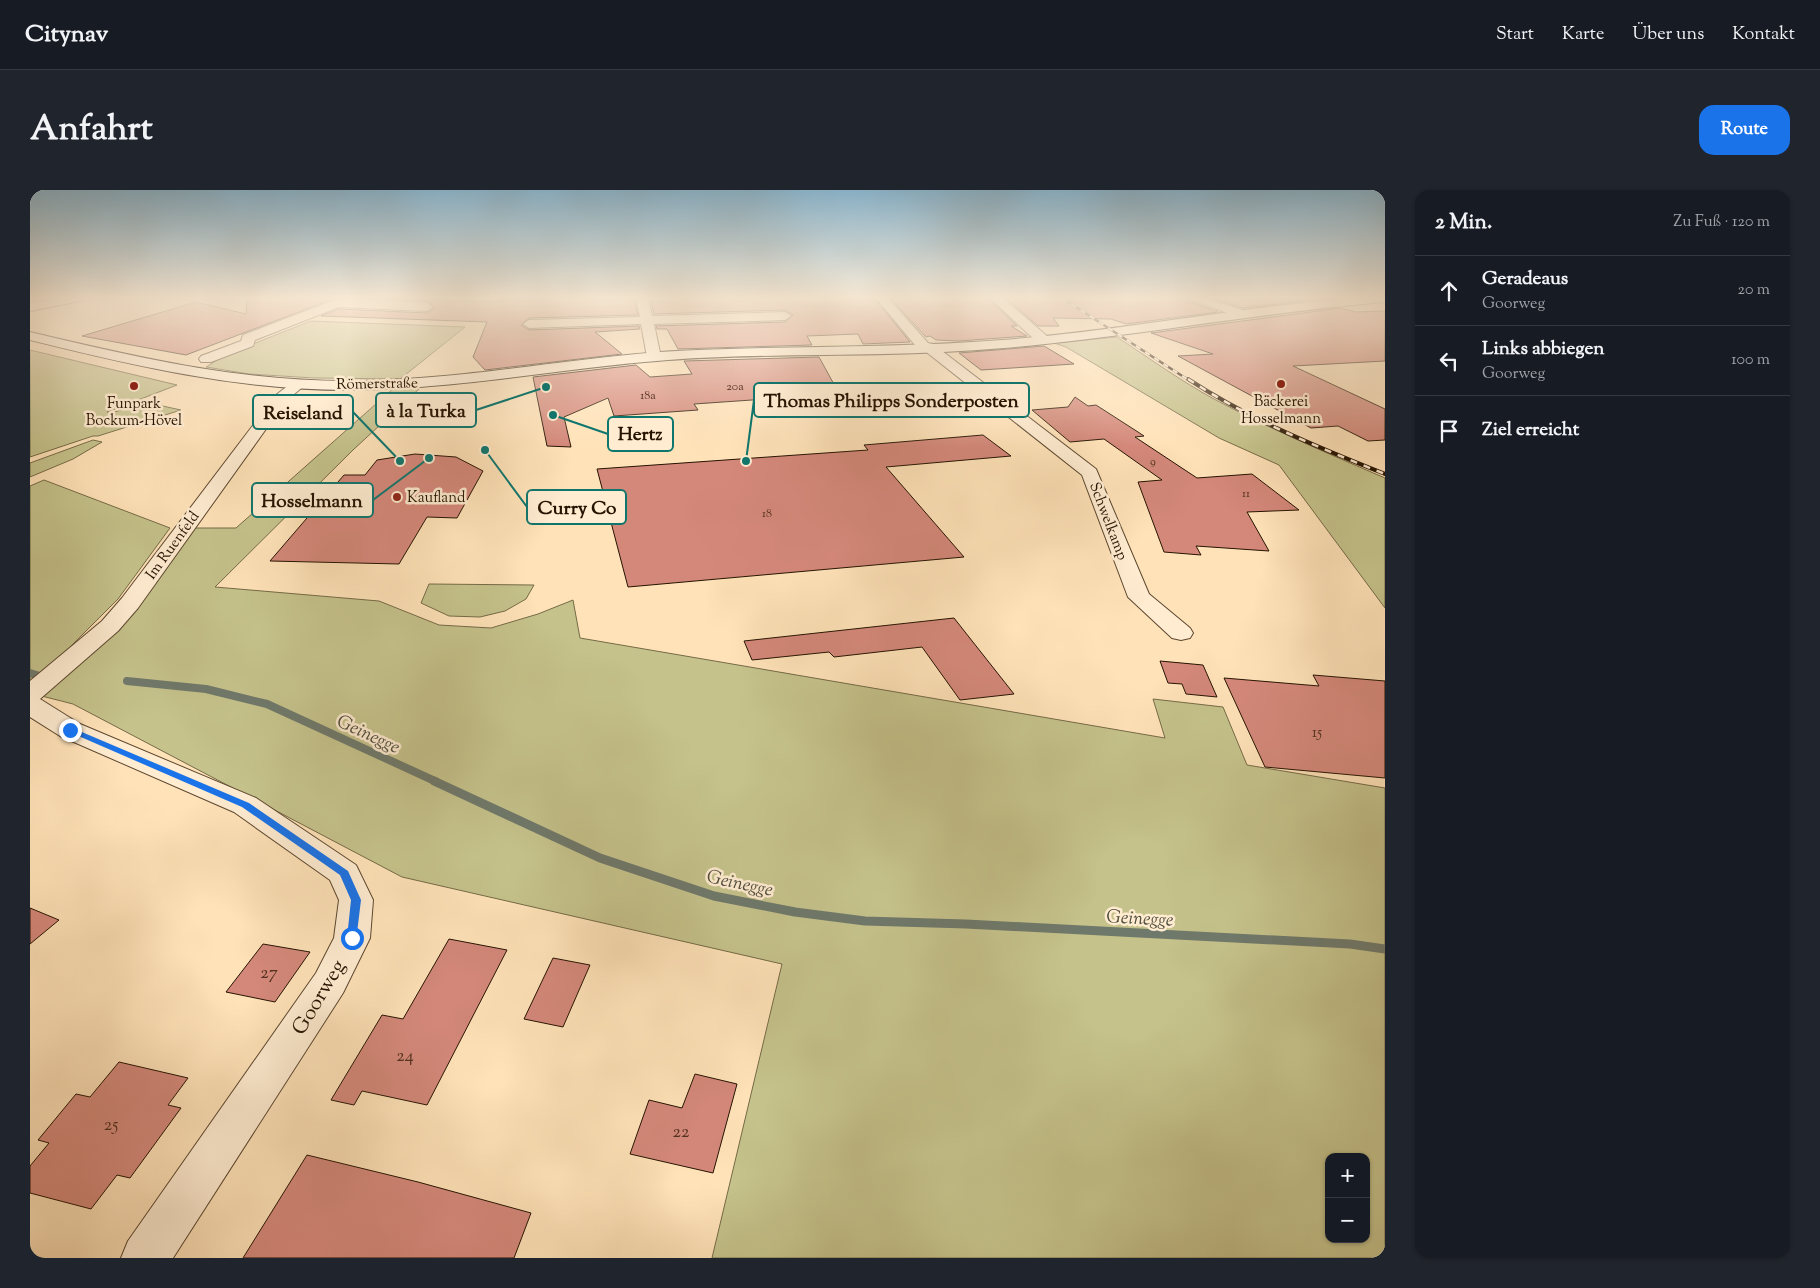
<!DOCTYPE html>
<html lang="de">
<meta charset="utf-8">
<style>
body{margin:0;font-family:"Sorts Mill Goudy",serif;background:#20242c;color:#f1f3f6}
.controls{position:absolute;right:15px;bottom:15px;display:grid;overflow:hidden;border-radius:10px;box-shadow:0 1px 4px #0004}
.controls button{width:45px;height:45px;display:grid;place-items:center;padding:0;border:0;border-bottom:1px solid #363941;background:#171b24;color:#f1f3f6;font:25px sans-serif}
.stop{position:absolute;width:15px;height:15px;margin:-11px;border:4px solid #1a73e8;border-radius:50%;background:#fff}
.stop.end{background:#1a73e8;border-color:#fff;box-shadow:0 1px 5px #0008}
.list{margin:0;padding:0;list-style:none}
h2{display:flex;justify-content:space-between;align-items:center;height:65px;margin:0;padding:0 20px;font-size:21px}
h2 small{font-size:16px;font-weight:400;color:#9ea1a6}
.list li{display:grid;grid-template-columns:32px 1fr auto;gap:15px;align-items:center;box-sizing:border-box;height:70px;padding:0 20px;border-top:1px solid #363941}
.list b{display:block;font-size:19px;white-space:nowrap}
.list p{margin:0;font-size:16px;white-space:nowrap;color:#9ea1a6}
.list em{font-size:16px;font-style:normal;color:#9ea1a6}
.icon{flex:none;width:28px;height:28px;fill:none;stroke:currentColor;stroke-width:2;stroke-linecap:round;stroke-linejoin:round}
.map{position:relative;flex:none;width:1355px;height:1068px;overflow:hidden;border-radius:15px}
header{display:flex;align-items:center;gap:30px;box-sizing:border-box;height:70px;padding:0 25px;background:#171b24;border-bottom:1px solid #363941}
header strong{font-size:24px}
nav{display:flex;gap:28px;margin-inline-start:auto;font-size:18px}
.intro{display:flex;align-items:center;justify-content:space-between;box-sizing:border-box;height:120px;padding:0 30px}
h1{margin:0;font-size:35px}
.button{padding:12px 22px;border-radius:15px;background:#1a73e8;color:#fff;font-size:18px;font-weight:700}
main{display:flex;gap:30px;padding:0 30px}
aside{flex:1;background:#171b24;border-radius:15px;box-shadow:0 1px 4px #0004}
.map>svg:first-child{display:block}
</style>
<header>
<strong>Citynav</strong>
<nav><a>Start</a><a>Karte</a><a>Über uns</a><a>Kontakt</a></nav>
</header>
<div class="intro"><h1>Anfahrt</h1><a class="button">Route</a></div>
<main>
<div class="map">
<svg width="1355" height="1068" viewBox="0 0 1355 1068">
<rect width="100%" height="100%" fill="#ffe2b8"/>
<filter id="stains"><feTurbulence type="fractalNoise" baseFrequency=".004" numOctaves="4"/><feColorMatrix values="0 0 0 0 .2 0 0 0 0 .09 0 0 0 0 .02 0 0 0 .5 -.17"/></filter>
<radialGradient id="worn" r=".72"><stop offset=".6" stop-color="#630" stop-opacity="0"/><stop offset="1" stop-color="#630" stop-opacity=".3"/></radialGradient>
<path fill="#c5c28b" stroke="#756a46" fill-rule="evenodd" d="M 281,131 L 435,137 L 370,189 L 284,188 L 219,184 L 176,177 L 195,165 Z
M 1087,147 C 1119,168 1151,191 1184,209 C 1240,239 1297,263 1355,288 L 1355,418 L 1249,275 L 1189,248 L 1036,157 L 1024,153 Z
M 0,160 L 147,195 L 77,222 L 82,223 L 114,212 L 151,220 L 68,246 L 63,246 L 0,267 Z
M 364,198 L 389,199 L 323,260 L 185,397 L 349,411 L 409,435 L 461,438 L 508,424 L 543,410 L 550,448 L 1135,548 L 1123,509 L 1193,517 L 1217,575 L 1355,598 L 1355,1068 L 682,1068 L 752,774 L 372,687 L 43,514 L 0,503 L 0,296 L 14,290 L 140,338 L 88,409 L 34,463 L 50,469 L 165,338 L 206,338 ZM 1299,967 L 1336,967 L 1336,1049 L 1299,1049 Z
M 63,250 L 72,252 L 43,269 L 0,287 L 0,273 Z
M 399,394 L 504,395 L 496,409 L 475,421 L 450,427 L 419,426 L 391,413 Z"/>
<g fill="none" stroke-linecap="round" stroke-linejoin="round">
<path stroke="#6f796b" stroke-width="8" d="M 0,483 L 16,488
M 97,491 L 176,499 L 237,514 L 407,592"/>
<path stroke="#6f796b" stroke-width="9" d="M 404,591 L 570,668 L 684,706 L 765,722 L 835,731 L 936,734 L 1320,754 L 1355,759"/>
</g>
<path fill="#d4887a" stroke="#251301" d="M 217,108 L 305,108 L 156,165 L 52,146 L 166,112 L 216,124 Z
M 340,108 L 448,111 L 566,108 L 604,110 L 608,125 L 499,128 L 491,135 L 499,140 L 609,136 L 610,139 L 565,142 L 592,164 L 455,180 L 443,167 L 457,132 L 291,126 L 309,119 L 397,123 L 405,118 L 397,111 Z
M 631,108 L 844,108 L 880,152 L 833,154 L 828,144 L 777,146 L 782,155 L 648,159 L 637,139 L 627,139 L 626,136 L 755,132 L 763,125 L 755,120 L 624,124 L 621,111 L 632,112 Z
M 860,108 L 958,108 L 987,136 L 981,136 L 997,146 L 929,151 L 906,150 L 900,146 L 896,147 Z
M 976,108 L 1150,108 L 1188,122 L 1096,134 L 1081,129 L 1023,128 L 1029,136 L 1008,136 Z
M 1180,108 L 1275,108 L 1282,110 L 1213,118 Z
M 1311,118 L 1326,122 L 1355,121 L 1355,171 L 1263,176 L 1355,219 L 1355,250 L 1338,251 L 1308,236 L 1281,238 L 1148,166 L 1183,164 L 1121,143 Z
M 1014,156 L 1044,174 L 951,180 L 929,163 Z
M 789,167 L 806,198 L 747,202 L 751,208 L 664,214 L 668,220 L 584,226 L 578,208 L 534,227 L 541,257 L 517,256 L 503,187 L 606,175 L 620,187 L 662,184 L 654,171 Z
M 1045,207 L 1058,216 L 1066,215 L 1108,242 L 1114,246 L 1105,247 L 1167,288 L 1222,284 L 1269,320 L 1217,322 L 1239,361 L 1166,356 L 1171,365 L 1134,362 L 1108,292 L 1132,290 L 1074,249 L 1040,252 L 1002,220 L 1038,217 Z
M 953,245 L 981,266 L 856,277 L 934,367 L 598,397 L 567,279 L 838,260 L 834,255 Z
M 385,264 L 426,267 L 453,281 L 427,328 L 397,327 L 369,374 L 240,371 L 314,285 L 335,285 L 347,270 Z
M 924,428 L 984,504 L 930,510 L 892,457 L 804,467 L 799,462 L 722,470 L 714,451 Z
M 1130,471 L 1173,475 L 1187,507 L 1156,504 L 1152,494 L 1138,493 Z
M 1283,485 L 1355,491 L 1355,588 L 1235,577 L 1194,488 L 1289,496 Z
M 0,718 L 29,730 L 0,754 Z
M 419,749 L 477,760 L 397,915 L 332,901 L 324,915 L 301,910 L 352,825 L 373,829 Z
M 233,754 L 280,762 L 245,812 L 196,802 Z
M 523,768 L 560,775 L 533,837 L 494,829 Z
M 89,872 L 158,888 L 138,915 L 151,918 L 100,988 L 87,985 L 61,1019 L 0,1003 L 0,976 L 19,953 L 8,950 L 46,904 L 60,907 Z
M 665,884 L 707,894 L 683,983 L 600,964 L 619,910 L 652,918 Z
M 277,965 L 388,992 L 501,1023 L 484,1068 L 213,1068 Z"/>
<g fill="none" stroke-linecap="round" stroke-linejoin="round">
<defs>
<path id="minor" d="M 310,108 L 397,113 L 403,117 L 397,121 L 309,117 L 225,150 L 223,156 L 181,172 L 171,172 L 169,169 L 171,166 L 211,151 L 213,145 Z
M 606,108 L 618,108 L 622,126 L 755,122 L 761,126 L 755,130 L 624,134 L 631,167 L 624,171 L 617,167 L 611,134 L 499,138 L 493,134 L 499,130 L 610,127 Z
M 846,108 L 858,108 L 898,153 L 903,154 L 1066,279 L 1119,404 L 1160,438 L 1163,443 L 1160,448 L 1151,450 L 1142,448 L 1098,407 L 1052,285 L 895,161 L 889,160 Z
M 960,108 L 973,108 L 1018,147 L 1020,150 L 1018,153 L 1008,153 Z
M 1157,108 L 1174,108 L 1216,121 L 1218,124 L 1216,127 L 1208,127 Z
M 269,190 L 274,191 L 276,194 L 256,211 L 108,418 L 88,441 L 10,509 L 50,534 L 226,608 L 326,675 L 343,710 L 340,748 L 313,803 L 143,1068 L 91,1068 L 98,1051 L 286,783 L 304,748 L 309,710 L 300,690 L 204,622 L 30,546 L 0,527 L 0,491 L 72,431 L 92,408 L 246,205 L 264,191 Z"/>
<path id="secondary" d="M 31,108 L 56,108 L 50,111 L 0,121 L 0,113 Z
M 1325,108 L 1355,108 L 1355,112 C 1227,123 1101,147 974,158 C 862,168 750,162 638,170 C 531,178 425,200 317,200 C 208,200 105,176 0,150 L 0,142 C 105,167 208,191 317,191 C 423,191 525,170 630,162 C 744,155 858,159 972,150 C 1090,141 1207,117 1325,108 Z"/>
</defs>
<use href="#minor" stroke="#5c472f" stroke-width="2"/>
<use href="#secondary" stroke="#251301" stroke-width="2"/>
<use href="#minor" fill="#ffecd1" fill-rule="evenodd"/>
<use href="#secondary" fill="#ffecd1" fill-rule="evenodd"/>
<defs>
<path id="rail-far1" d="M 1032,108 L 1160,191"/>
<path id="rail" d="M 1158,189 C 1219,229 1287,257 1355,284"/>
</defs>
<use href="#rail-far1" stroke="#251301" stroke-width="2.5"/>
<use href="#rail" stroke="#251301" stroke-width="4"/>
<use href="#rail-far1" stroke="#ffecd1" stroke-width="2" stroke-dasharray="5.5" stroke-linecap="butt"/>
<use href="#rail" stroke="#ffecd1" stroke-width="2.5" stroke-dasharray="7" stroke-linecap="butt"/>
</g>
<linearGradient id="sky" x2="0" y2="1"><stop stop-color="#8bb8d2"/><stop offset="0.42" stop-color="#fff2df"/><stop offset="1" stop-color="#fff2df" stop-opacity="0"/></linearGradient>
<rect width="1355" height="257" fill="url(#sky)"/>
<path fill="#1a73e8" d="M 40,537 L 219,613 L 318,681 L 331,710 L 326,751 L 322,752 L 317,748 L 321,710 L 310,685 L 212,617 L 37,541 L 36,540 Z"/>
<g fill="#8f2418" stroke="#ffecd1" stroke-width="2">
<circle cx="1251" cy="194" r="5"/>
<circle cx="104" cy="196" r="5"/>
<circle cx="367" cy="307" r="5"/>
</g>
<g text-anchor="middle" stroke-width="5" stroke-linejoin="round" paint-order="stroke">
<g font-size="12" fill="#51301f">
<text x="705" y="200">20a</text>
<text x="618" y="209">18a</text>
<text x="1123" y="275">9</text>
<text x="1216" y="307">11</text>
<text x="737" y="327">18</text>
</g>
<g font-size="15" fill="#251301" stroke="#ffecd1">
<text transform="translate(347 193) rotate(-1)" y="5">Römerstraße</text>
<text transform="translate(1079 331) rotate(69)" y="5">Schwelkamp</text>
<text transform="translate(142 355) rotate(-54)" y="5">Im Ruenfeld</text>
</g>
<g font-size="15" fill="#251301" stroke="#ffecd1">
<text x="1251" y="216">Bäckerei<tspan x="1251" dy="17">Hosselmann</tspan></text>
<text x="104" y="218">Funpark<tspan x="104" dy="17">Bockum-Hövel</tspan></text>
<text x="377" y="312" text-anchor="start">Kaufland</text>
</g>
<g font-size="15" fill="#51301f">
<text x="1287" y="547">15</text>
</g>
<g font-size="18" fill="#51301f">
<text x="239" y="788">27</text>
<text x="375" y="871">24</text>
<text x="81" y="940">25</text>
<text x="651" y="947">22</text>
</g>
<g font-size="19" font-style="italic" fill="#504e3f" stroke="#ffecd1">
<text transform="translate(339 543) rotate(25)" y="7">Geinegge</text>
<text transform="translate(710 692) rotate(12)" y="7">Geinegge</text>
<text transform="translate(1110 727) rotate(3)" y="7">Geinegge</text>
</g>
<g font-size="21" fill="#251301" stroke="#ffecd1">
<text transform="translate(288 807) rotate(-59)" y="7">Goorweg</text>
</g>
</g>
<path fill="none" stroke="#0f766e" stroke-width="2" d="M716 271L724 210M516 197L446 220M370 271L323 222M523 225L578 244M399 268L343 310M455 260L497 317"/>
<g fill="#0f766e" stroke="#ffecd1" stroke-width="2">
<circle cx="716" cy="271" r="5"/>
<circle cx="516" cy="197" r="5"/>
<circle cx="370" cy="271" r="5"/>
<circle cx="523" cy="225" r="5"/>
<circle cx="399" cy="268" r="5"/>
<circle cx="455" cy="260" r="5"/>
</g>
<g fill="#ffecd1" stroke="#0f766e" stroke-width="2">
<rect x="724" y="193" width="275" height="34" rx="5"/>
<rect x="346" y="203" width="100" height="34" rx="5"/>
<rect x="223" y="205" width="100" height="34" rx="5"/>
<rect x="578" y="227" width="65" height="34" rx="5"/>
<rect x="222" y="293" width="121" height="34" rx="5"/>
<rect x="497" y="300" width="99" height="34" rx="5"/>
</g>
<g font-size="19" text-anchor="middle" font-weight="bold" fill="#251301">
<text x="861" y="217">Thomas Philipps Sonderposten</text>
<text x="396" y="227">à la Turka</text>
<text x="273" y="229">Reiseland</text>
<text x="610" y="250">Hertz</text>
<text x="282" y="317">Hosselmann</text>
<text x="547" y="324">Curry Co</text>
</g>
<rect width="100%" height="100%" filter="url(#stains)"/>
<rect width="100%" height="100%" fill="url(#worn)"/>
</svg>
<div class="controls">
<button>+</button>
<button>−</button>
</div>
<div class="stop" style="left:322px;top:748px"></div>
<div class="stop end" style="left:40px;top:540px"></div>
</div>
<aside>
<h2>2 Min.<small>Zu Fuß · 120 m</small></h2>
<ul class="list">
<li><svg class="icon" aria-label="ahead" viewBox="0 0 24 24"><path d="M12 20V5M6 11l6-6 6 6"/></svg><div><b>Geradeaus</b><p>Goorweg</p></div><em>20 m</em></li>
<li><svg class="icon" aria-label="left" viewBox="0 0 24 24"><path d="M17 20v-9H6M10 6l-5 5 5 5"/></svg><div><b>Links abbiegen</b><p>Goorweg</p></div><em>100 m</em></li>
<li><svg class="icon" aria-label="arrive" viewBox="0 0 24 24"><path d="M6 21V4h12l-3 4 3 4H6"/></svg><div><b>Ziel erreicht</b></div></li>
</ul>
</aside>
</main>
